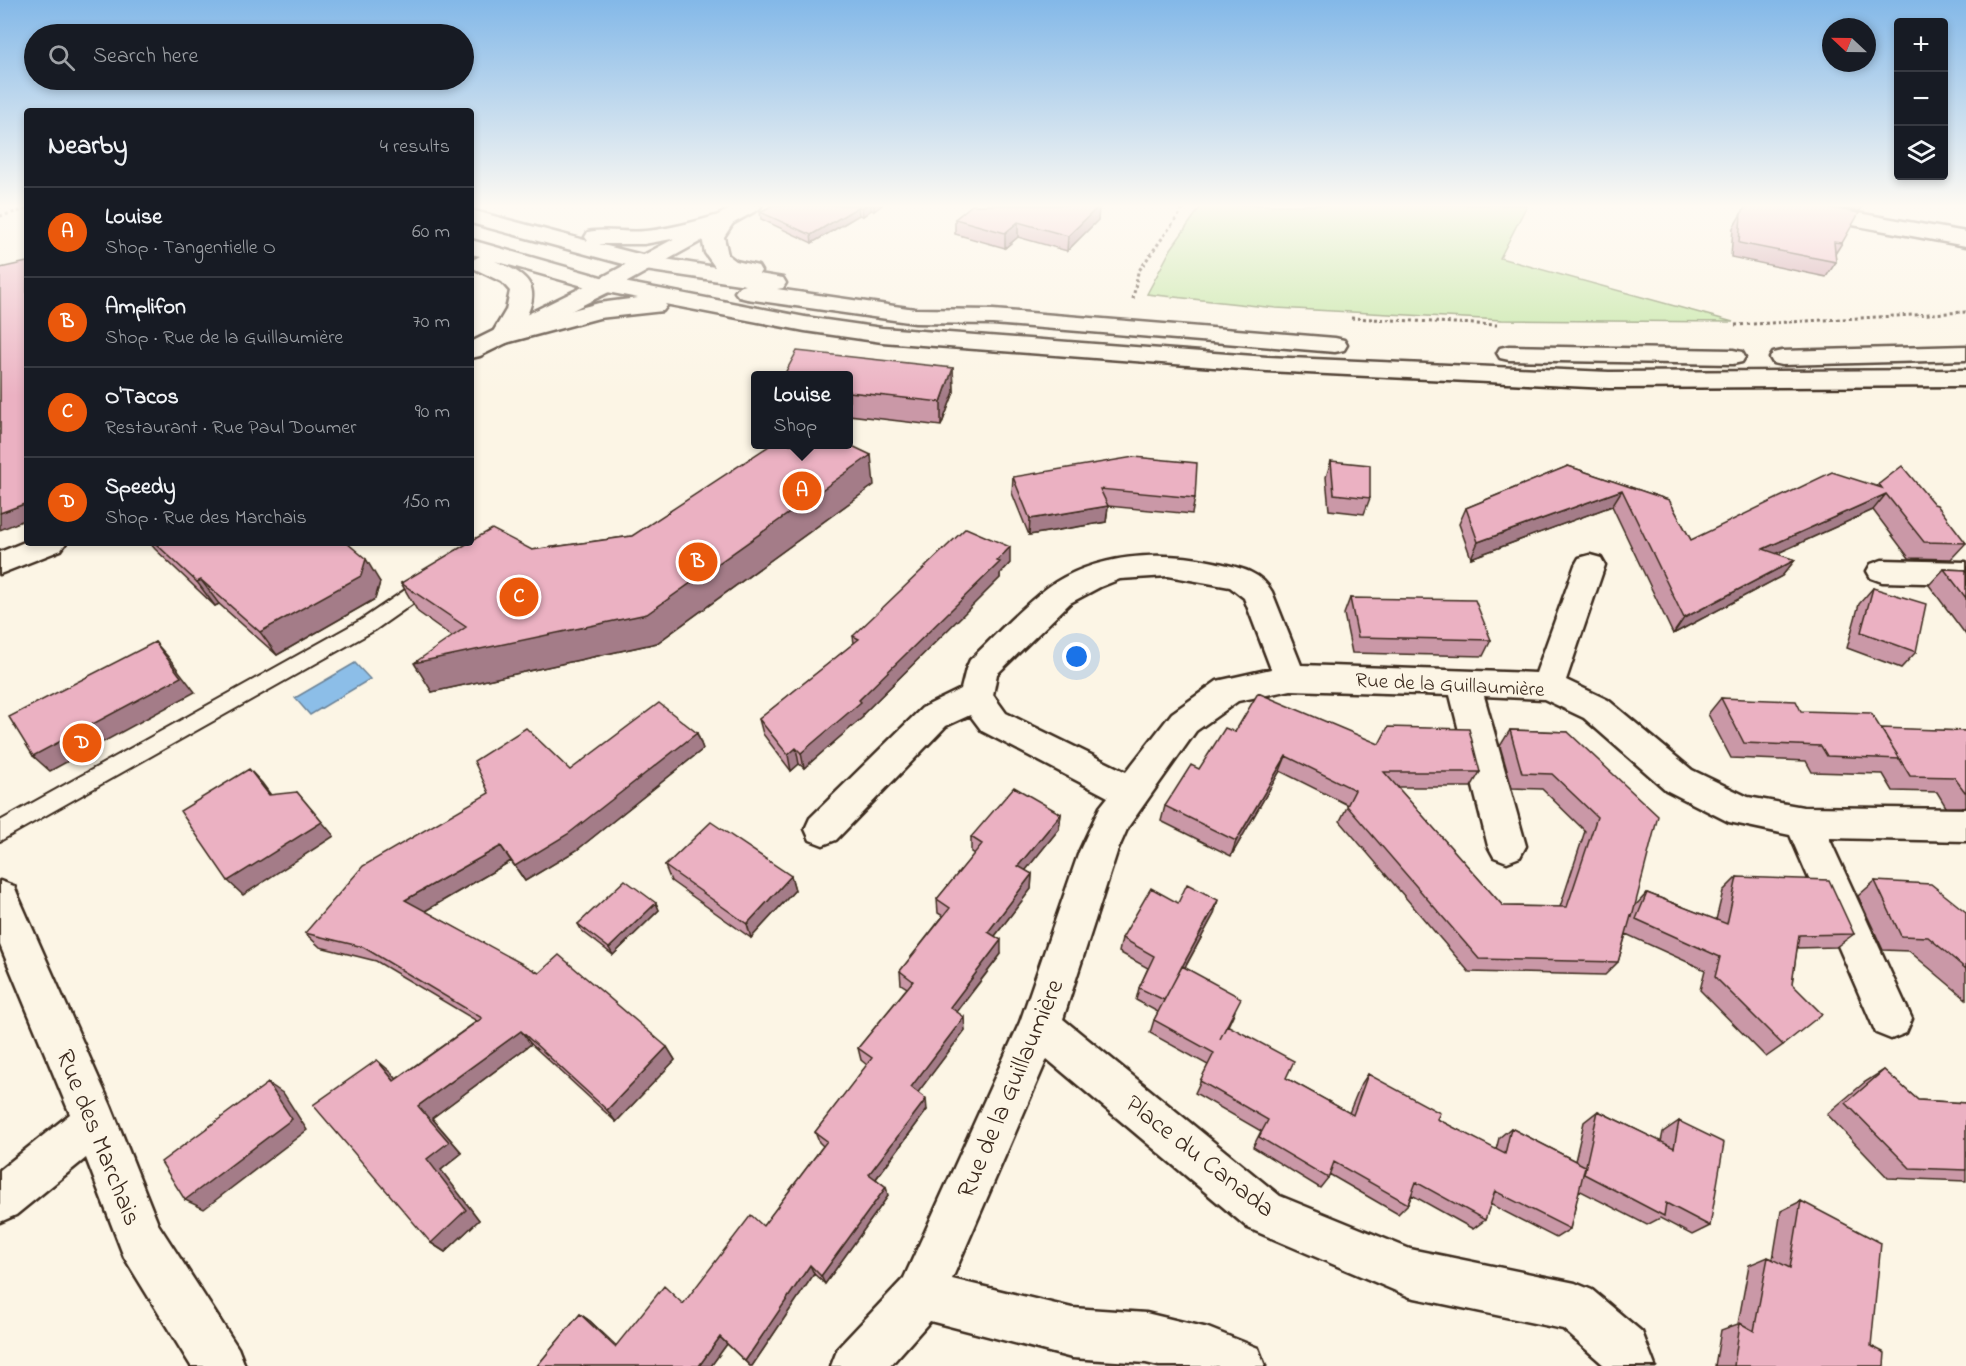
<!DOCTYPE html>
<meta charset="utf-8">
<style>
body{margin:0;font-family:"Indie Flower",sans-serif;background:#20242c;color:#f1f3f6}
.controls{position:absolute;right:18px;top:18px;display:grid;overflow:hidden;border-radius:6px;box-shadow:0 3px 9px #0003}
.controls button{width:54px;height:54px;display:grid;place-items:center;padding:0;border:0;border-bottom:2px solid #363941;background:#171b24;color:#f1f3f6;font:30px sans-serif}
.compass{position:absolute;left:1822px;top:18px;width:54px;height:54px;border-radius:50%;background:#171b24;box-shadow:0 3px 9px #0003;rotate:292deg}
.you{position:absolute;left:1077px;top:657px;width:21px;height:21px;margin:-15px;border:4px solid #fff;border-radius:50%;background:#1a73e8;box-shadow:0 0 0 9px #1a73e833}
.badge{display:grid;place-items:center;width:39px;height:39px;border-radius:50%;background:#ea580c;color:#fff;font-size:20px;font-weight:700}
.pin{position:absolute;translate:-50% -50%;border:3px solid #fff;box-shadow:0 2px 6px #0006}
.popup{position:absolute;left:751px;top:371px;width:102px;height:78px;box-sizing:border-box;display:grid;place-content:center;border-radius:6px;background:#171b24;filter:drop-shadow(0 2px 4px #0005);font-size:20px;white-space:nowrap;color:#9ea1a6}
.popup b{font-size:22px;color:#f1f3f6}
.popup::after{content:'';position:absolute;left:50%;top:100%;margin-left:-12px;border:12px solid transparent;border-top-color:#171b24}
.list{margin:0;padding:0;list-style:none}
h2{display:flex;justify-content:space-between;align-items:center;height:78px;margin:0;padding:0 24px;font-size:26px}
h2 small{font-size:20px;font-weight:400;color:#9ea1a6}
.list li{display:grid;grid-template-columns:39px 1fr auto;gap:18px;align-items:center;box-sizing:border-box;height:90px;padding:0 24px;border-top:2px solid #363941}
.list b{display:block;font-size:22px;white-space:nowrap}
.list p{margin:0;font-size:20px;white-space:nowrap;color:#9ea1a6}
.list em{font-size:20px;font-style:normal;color:#9ea1a6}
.icon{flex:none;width:33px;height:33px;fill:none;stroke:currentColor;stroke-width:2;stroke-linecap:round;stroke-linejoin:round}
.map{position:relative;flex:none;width:1966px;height:1366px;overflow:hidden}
.search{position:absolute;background:#171b24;box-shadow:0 3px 9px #0003;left:24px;top:24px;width:450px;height:66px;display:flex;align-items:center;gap:15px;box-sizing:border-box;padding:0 21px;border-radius:33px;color:#9ea1a6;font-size:22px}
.panel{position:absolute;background:#171b24;box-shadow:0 3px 9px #0003;left:24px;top:108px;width:450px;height:438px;border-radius:6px}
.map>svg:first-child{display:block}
</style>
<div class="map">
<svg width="1966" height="1366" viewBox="0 0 1966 1366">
<rect width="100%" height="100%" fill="#fcf5e5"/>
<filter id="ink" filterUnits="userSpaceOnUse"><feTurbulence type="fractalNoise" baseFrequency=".0167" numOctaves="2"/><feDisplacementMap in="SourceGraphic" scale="12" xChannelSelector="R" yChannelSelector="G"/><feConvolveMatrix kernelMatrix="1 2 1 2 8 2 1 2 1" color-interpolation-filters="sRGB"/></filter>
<g filter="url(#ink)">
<path fill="#bfe59f" stroke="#7d885e" stroke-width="1.5" d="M 1202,205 L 1527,205 L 1500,258 L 1733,322 L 1502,320 L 1276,308 L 1147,294 L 1171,249 Z"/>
<path fill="#8cbee8" stroke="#6c8397" stroke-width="1.5" d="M 355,663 L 370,679 L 310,715 L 295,698 Z"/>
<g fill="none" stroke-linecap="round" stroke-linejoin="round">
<defs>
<path id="lane" d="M 429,577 L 435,578 L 438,583 L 435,588 L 375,630 L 0,841 L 0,821 L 361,620 L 423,578 Z"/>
<path id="street" d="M 737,205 L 762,205 L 759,209 L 613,290 L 480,356 L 471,358 L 471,342 L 597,280 Z
M 1767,205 L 1812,205 L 1966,232 L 1966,246 L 1777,211 L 1770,209 Z
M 27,541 L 66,543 L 61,550 L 0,574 L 0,552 Z
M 1590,555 L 1601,558 L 1605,565 L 1566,680 L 1608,700 L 1692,770 L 1748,797 L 1803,807 L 1966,809 L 1966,841 L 1829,838 L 1912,1019 L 1906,1033 L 1891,1039 L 1876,1033 L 1790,835 L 1729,822 L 1666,790 L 1584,718 L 1544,699 L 1484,696 L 1526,846 L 1520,857 L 1507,862 L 1494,857 L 1488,846 L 1450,695 L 1291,690 L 1238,701 L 1196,731 L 1128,827 L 1117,852 L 1063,1019 L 1280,1196 L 1410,1249 L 1575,1283 L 1592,1290 L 1642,1332 L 1655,1366 L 1605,1366 L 1563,1329 L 1410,1297 L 1248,1228 L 1047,1059 L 952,1279 L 1072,1308 L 1146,1313 L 1208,1328 L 1258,1348 L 1265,1366 L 1159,1366 L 1146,1363 L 1072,1358 L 930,1321 L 890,1366 L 831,1366 L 838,1348 L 904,1278 L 1020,1022 L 1079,852 L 1100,807 L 1108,797 L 982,731 L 970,715 L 946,726 L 836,840 L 823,845 L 810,840 L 805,829 L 810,818 L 922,708 L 961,689 L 966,669 L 970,660 C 995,636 1019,609 1047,588 C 1094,554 1159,550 1214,562 C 1236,567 1260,570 1272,592 L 1301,665 L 1536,673 L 1575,565 L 1579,558 ZM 1168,576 L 1230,587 L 1244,598 L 1271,669 L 1217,681 L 1172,713 L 1126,772 L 1006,713 L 993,695 L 997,674 L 1070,603 L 1100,587 L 1120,579 Z
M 1882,560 L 1966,562 L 1966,584 L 1882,582 L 1871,578 L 1867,571 L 1871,564 Z
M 0,881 L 14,886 L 19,898 L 111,1106 L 158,1224 L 238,1348 L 245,1366 L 191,1366 L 124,1257 L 86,1158 L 16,1215 L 0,1222 L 0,1170 L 70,1114 L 0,945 Z"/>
<path id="primary" d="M 471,210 L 588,241 L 585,237 L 588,232 C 606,228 627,233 645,231 C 673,229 698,220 724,214 L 732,215 L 735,220 L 724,237 L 728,255 L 736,261 L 758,266 L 761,271 L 759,274 L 783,278 L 786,283 L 783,288 L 777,289 L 915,309 L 993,310 L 1335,338 L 1344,340 L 1347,345 L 1344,350 L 1335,352 L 993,324 L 915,323 L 747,299 L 739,297 L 735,292 L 739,287 L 746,285 L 645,270 L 471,223 ZM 705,233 L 702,237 L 705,253 L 715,267 L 646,256 L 599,244 L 644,244 Z
M 471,240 L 608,279 L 805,317 L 882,328 L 1267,357 L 1609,372 L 1966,370 L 1966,386 L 1609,388 L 1267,371 L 882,342 L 805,331 L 665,304 L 667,306 L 663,311 L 599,318 L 502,344 L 493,342 L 490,337 L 506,310 L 510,291 L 502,282 L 473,268 L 471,261 L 480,256 L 471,254 ZM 495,261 L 597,290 L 638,298 L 599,303 L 523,323 C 543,287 529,275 495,261 Z
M 1509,346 L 1733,350 L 1742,352 L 1745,357 L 1742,362 L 1733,364 L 1509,360 L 1500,358 L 1497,353 L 1500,348 Z
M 1966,346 L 1966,360 L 1782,365 L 1773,363 L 1770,358 L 1773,353 L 1782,351 Z"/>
</defs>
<use href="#lane" stroke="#3b2a1e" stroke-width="4"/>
<use href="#street" stroke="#3b2a1e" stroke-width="5"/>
<use href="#primary" stroke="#3b2a1e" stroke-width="5"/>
<path stroke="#3b2a1e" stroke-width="3" stroke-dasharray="3 3" stroke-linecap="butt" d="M 0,216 L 27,209
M 1133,299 L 1138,272 L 1186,205
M 1351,318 L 1497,325
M 1735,325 L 1966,312"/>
<use href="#lane" fill="#fcf5e5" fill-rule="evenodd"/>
<use href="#street" fill="#fcf5e5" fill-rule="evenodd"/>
<use href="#primary" fill="#fcf5e5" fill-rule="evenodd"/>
</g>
<path fill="#ca98a7" stroke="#3b2a1e" stroke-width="1.5" d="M 773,205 L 882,205 L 874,211 L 871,210 L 863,216 L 859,215 L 812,243 L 761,219 L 760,212 Z
M 1824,205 L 1863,205 L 1860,211 Z
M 1099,206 L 1098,220 L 1067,251 L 1018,237 L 1005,248 L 955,234 L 955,219 Z
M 1741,214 L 1842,243 L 1835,254 L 1836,262 L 1826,277 L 1731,257 L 1733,228 Z
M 953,368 L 954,392 L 941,426 L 849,415 L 849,375 Z
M 1331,461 L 1370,498 L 1364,514 L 1329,510 L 1326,477 Z
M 1568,466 L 1669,500 L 1691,540 L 1877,486 L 1879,484 L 1966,543 L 1951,559 L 1909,558 L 1873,510 L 1776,554 L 1795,560 L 1782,576 L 1673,634 L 1612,506 L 1471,558 L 1459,524 L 1466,508 Z
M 1013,477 L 1195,498 L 1192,514 L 1108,506 L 1106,522 L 1029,535 L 1012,493 Z
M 874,485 L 657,643 L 432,692 L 453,637 L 418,612 L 401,583 L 532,550 L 632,536 Z
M 150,543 L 347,543 L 380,582 L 375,599 L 277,655 L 219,604 L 215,606 L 155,549 Z
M 1010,563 L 1000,574 L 1000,578 L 863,714 L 863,717 L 804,768 L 799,764 L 791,771 L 763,734 L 759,719 L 854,643 L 853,636 Z
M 1944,569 L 1966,570 L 1966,635 L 1929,585 Z
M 1873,588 L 1916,652 L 1901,668 L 1847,648 L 1859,604 Z
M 1350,598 L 1491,640 L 1483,656 L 1352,653 L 1344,614 Z
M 1721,698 L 1881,729 L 1966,731 L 1966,807 L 1946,807 L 1937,792 L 1893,791 L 1883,774 L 1812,772 L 1806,761 L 1731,758 L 1708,714 Z
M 1510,730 L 1568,732 L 1635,906 L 1647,893 L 1716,920 L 1723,891 L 1737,877 L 1854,934 L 1836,947 L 1797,948 L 1783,1045 L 1766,1057 L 1700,990 L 1705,970 L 1626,934 L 1618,962 L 1605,975 L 1469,972 L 1340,821 L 1348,805 L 1280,771 L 1231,856 L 1161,821 L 1165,806 L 1235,732 L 1379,744 L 1480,772 L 1471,787 L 1397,787 L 1503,906 L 1560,907 L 1585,831 L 1542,789 L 1512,788 L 1500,746 Z
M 697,733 L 703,749 L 577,850 L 525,881 L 511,861 L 425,911 L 667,1047 L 675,1060 L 616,1122 L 531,1044 L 432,1118 L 462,1153 L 441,1170 L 479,1220 L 445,1252 L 431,1243 L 391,1072 L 396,1079 L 477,1021 L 376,961 L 320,947 L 305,933 L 570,770 Z
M 1061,814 L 1059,829 L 1025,871 L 1032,874 L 1031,889 L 995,936 L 1001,954 L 957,1012 L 965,1030 L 918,1092 L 927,1110 L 876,1179 L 886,1187 L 888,1196 L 825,1284 L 814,1274 L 752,1366 L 750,1366 L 727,1344 L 711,1366 L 537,1366 L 580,1314 L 590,1321 L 616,1346 L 683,1304 L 763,1226 L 823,1146 L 819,1142 L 815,1132 L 867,1065 L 861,1060 L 858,1048 L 907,988 L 901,984 L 900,971 L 943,916 L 938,913 L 937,899 L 974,854 L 971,852 L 971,837 Z
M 665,866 L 791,876 L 795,890 L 751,938 L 671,881 Z
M 1875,881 L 1966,912 L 1966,999 L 1909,951 L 1883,950 L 1858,896 Z
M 656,903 L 659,910 L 613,955 L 582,931 L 578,924 Z
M 1178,903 L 1214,914 L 1185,968 L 1235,1011 L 1228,1026 L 1286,1078 L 1349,1113 L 1360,1086 L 1368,1074 L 1437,1119 L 1496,1150 L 1499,1138 L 1511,1128 L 1575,1161 L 1584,1122 L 1598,1111 L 1661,1142 L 1663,1132 L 1679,1121 L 1710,1226 L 1692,1235 L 1660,1218 L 1647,1225 L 1579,1190 L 1570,1229 L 1556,1238 L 1490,1204 L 1485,1220 L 1473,1229 L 1412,1195 L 1408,1204 L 1398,1214 L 1329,1174 L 1328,1178 L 1320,1188 L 1253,1147 L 1261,1131 L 1195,1093 L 1208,1065 L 1150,1033 L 1154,1020 L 1158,1012 L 1136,1000 L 1139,988 L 1148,968 L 1119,952 L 1122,938 Z
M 1884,1070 L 1918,1100 L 1966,1103 L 1966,1181 L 1888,1178 L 1827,1114 L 1865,1082 Z
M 1801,1201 L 1871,1346 L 1884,1366 L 1715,1366 L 1721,1330 L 1738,1324 L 1749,1265 L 1768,1257 L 1773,1259 L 1781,1211 Z"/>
<path fill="#a47c88" stroke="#3b2a1e" stroke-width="1.5" d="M 867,205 L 871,205 L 871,210 L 863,216 L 862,208 Z
M 874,205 L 882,205 L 874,211 Z
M 1099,206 L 1098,220 L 1067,251 L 1068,236 Z
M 858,207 L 859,215 L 812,243 L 811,235 Z
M 1018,222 L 1018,237 L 1005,248 L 1005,233 Z
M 953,368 L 954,392 L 941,426 L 941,402 Z
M 871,455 L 874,485 L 657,643 L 432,692 L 414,663 Z
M 1622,490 L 1612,506 L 1471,558 L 1478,542 Z
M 1886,494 L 1873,510 L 1751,565 L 1763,549 Z
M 27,503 L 27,519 L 0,530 L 0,513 Z
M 1108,506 L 1106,522 L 1029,535 L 1030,519 Z
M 1010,547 L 1010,563 L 1000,574 L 1000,578 L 863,714 L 863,717 L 804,768 L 801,753 L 859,700 Z
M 366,559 L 380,582 L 375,599 L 277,655 L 260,632 Z
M 1795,560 L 1782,576 L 1673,634 L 1684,618 Z
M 201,580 L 219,604 L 215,606 L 197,582 Z
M 155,642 L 169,658 L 195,692 L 50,771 L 33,756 Z
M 697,733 L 703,749 L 577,850 L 525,881 L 515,866 Z
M 796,748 L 799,764 L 791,771 L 788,755 Z
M 1286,756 L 1280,771 L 1231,856 L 1236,841 Z
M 249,769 L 262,783 L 282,810 L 269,795 Z
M 297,792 L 334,836 L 243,895 L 228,881 Z
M 1061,814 L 1059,829 L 1017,881 L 1018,866 Z
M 501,846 L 511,861 L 418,915 L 405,900 Z
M 1032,874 L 1031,889 L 988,945 L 988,932 Z
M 791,876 L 795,890 L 751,938 L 747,924 Z
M 1218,900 L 1214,914 L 1160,1013 L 1164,1000 Z
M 656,903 L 659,910 L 613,955 L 609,948 Z
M 1001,940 L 1001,954 L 951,1019 L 950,1007 Z
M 964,1017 L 965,1030 L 913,1099 L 911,1087 Z
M 521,1031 L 531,1044 L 432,1118 L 462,1153 L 441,1170 L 479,1220 L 445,1252 L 431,1243 L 418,1106 Z
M 667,1047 L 675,1060 L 616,1122 L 607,1110 Z
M 377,1060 L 391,1072 L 408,1093 L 394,1081 Z
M 268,1083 L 284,1094 L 307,1130 L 204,1209 L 185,1200 Z
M 926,1099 L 927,1110 L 872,1184 L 869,1174 Z
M 886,1187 L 888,1196 L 825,1284 L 821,1276 Z
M 810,1265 L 814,1274 L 752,1366 L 750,1366 L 745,1361 Z
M 580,1314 L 590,1321 L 625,1354 L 615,1347 Z
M 720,1337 L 727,1344 L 711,1366 L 699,1366 Z"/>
<path fill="#ebb1c2" stroke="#3b2a1e" stroke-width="1.5" d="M 773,205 L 867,205 L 862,208 L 858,207 L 811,235 L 760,212 Z
M 972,205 L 1097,205 L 1099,206 L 1068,236 L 1018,222 L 1005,233 L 955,219 Z
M 1747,205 L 1817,205 L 1859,213 L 1842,243 L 1834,242 L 1836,262 L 1739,243 L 1741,214 Z
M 27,262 L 27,503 L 0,513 L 0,268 Z
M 797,351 L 953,368 L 941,402 L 849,392 L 849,375 L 784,375 Z
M 772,444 L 848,444 L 871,455 L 647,614 L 414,663 L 466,627 L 401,583 L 468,543 L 471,543 L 471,541 L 492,529 L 532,550 L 632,536 Z
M 1134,457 L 1197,463 L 1195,498 L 1100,489 L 1108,506 L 1030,519 L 1013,477 Z
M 1331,461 L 1370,465 L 1370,498 L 1334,494 Z
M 1568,466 L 1669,500 L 1691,540 L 1832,472 L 1882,488 L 1879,484 L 1902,466 L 1934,504 L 1937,505 L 1966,543 L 1924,542 L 1886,494 L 1763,549 L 1795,560 L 1684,618 L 1622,490 L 1478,542 L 1466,508 Z
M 966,528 L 1010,547 L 997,561 L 1000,562 L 859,700 L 861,702 L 801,753 L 796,748 L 788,755 L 759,719 L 859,639 L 853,636 Z
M 155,543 L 347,543 L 366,559 L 361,576 L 260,632 L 201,580 L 197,582 Z
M 1944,569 L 1966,570 L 1966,598 Z
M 1873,588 L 1926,604 L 1916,652 L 1861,632 Z
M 1350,598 L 1475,600 L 1491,640 L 1358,637 Z
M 155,642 L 181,677 L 33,756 L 9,717 Z
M 1258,693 L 1379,744 L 1388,727 L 1469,729 L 1480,772 L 1384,772 L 1503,906 L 1567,907 L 1597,817 L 1552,774 L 1522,773 L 1510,730 L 1568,732 L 1658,816 L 1632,917 L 1631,916 L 1618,962 L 1479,959 L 1347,806 L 1355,790 L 1286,756 L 1236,841 L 1165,806 L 1191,765 L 1199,769 L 1225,728 L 1235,732 Z
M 1721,698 L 1796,701 L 1801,711 L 1871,713 L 1900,759 L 1827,756 L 1821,746 L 1744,743 Z
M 659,703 L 697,733 L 568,834 L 515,866 L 501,846 L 405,900 L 539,973 L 559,955 L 667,1047 L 607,1110 L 521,1031 L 418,1106 L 449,1142 L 427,1159 L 466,1210 L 431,1243 L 313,1105 L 377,1060 L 394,1081 L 482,1018 L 363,947 L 305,933 L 363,866 L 489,793 L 474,761 L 526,728 L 570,770 Z
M 1881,728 L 1966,731 L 1966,792 L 1965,792 L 1954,777 L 1910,776 Z
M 249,769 L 269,795 L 297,792 L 322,822 L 228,881 L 180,811 Z
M 1014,787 L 1061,814 L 1018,866 L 1032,874 L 988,932 L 1001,940 L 950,1007 L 964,1017 L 911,1087 L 926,1099 L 869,1174 L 886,1187 L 821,1276 L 810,1265 L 745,1361 L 720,1337 L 699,1366 L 537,1366 L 580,1314 L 615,1347 L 664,1286 L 683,1304 L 751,1215 L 763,1226 L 827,1141 L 815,1132 L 872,1058 L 858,1048 L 913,981 L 900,971 L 950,908 L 937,899 L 982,844 L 971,837 Z
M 711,822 L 791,876 L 747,924 L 665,866 Z
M 1737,877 L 1829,880 L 1854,934 L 1799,935 L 1792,984 L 1822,1014 L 1783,1045 L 1715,977 L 1720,957 L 1636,919 L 1647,893 L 1727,924 Z
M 625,880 L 656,903 L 609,948 L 578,924 Z
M 1875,881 L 1931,884 L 1966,912 L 1966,969 L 1928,937 L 1901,936 Z
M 1187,884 L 1218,900 L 1164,1000 L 1139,988 L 1154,956 L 1122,938 L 1151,888 L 1178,903 Z
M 1182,966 L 1241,998 L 1220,1039 L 1227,1025 L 1294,1061 L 1286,1078 L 1353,1115 L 1368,1074 L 1440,1113 L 1437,1119 L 1505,1154 L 1511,1128 L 1585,1166 L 1570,1229 L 1495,1191 L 1485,1220 L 1416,1182 L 1408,1204 L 1334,1162 L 1328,1178 L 1259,1137 L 1268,1120 L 1200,1081 L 1214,1053 L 1154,1020 Z
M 1884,1070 L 1918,1100 L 1966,1103 L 1966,1170 L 1910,1168 L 1846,1103 Z
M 268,1083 L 292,1119 L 185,1200 L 161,1162 Z
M 1598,1111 L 1674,1148 L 1679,1121 L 1724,1143 L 1710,1226 L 1666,1203 L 1664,1216 L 1584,1174 Z
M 1801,1201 L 1881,1243 L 1871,1346 L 1885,1353 L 1884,1366 L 1734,1366 L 1740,1323 L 1754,1331 L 1768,1257 L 1790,1268 Z"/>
</g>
<linearGradient id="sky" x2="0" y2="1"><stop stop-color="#83b8e8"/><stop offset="0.52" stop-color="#fefaf3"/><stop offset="1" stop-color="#fefaf3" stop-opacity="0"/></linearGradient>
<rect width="1966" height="396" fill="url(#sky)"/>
<g text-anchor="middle" stroke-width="4.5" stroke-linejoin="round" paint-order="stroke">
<g font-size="21" fill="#3b2a1e" stroke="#fcf5e5">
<text transform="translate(1450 684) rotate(3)" y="7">Rue de la Guillaumière</text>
</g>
<g font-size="26" fill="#3b2a1e" stroke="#fcf5e5">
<text transform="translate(1009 1088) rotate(-67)" y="9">Rue de la Guillaumière</text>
<text transform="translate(100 1137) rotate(68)" y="9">Rue des Marchais</text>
<text transform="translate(1201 1155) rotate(38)" y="9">Place du Canada</text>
</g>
</g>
</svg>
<div class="controls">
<button>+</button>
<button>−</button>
<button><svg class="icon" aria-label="layers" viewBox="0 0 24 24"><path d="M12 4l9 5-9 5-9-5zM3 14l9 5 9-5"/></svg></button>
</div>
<svg class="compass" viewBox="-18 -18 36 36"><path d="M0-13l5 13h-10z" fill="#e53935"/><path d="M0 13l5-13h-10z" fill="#9ea1a6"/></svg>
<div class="you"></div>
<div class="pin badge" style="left:802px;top:491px">A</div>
<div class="popup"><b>Louise</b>Shop</div>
<div class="pin badge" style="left:698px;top:562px">B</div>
<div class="pin badge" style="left:519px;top:597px">C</div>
<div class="pin badge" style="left:82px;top:743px">D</div>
<div class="search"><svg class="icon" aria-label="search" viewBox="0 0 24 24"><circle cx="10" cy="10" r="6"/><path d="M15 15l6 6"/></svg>Search here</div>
<section class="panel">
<h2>Nearby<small>4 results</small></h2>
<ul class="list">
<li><span class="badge">A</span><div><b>Louise</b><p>Shop · Tangentielle O</p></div><em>60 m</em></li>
<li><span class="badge">B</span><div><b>Amplifon</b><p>Shop · Rue de la Guillaumière</p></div><em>70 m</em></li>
<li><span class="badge">C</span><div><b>O'Tacos</b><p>Restaurant · Rue Paul Doumer</p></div><em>90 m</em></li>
<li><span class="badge">D</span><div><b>Speedy</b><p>Shop · Rue des Marchais</p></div><em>150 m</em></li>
</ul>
</section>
</div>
